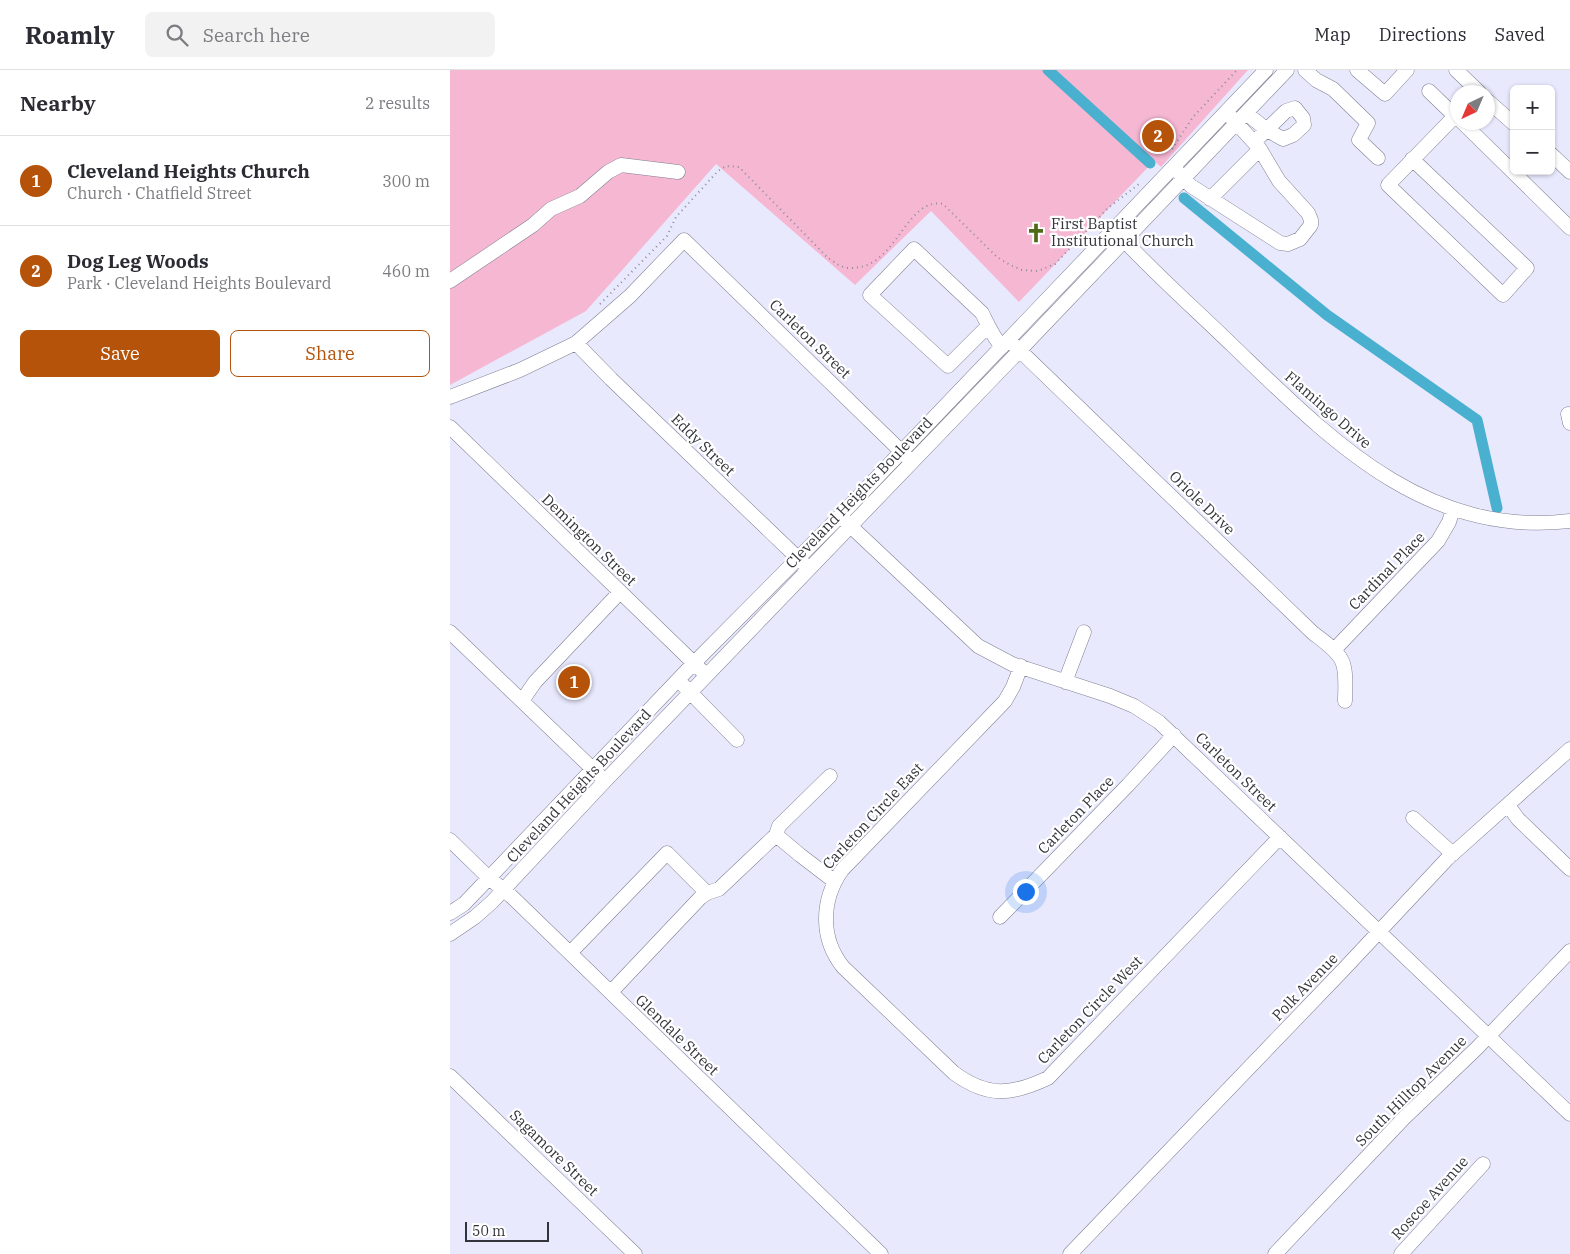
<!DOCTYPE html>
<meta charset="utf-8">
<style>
body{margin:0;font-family:"IBM Plex Serif",serif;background:#f2f2f3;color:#2b2b33}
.controls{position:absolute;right:15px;top:15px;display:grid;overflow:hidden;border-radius:8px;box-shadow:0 1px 4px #0004}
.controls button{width:45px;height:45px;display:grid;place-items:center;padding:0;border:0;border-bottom:1px solid #e1e1e2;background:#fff;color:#2b2b33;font:25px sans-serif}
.compass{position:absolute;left:1000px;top:15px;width:45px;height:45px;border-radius:50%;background:#fff;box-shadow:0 1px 4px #0004;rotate:224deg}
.scale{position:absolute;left:15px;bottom:12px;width:84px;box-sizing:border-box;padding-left:5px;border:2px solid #33333b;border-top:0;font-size:14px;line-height:18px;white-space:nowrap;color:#33333b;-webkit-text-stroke:4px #fff;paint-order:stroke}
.you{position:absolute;left:575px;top:821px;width:18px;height:18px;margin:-12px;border:4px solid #fff;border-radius:50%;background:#1a73e8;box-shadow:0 0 0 8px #1a73e833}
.badge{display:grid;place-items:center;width:32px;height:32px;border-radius:50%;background:#b45309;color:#fff;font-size:16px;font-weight:700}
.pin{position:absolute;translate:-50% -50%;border:2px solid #fff;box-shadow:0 1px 5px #0006}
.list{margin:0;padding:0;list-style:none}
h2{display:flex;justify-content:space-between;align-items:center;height:65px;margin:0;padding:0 20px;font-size:21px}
h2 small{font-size:16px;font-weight:400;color:#7c7c81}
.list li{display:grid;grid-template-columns:32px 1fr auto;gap:15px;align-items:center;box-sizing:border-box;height:90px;padding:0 20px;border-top:1px solid #e1e1e2}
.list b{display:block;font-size:19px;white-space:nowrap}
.list p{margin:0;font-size:16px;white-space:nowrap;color:#7c7c81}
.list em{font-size:16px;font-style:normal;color:#7c7c81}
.actions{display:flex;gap:10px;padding:15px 20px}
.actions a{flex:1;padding:11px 0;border:1px solid #b45309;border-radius:8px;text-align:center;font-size:18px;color:#b45309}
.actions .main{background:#b45309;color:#fff}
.icon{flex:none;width:28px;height:28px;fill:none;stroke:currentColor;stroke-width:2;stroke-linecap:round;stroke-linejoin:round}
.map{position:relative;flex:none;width:1120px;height:1184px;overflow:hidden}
header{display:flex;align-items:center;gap:30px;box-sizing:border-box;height:70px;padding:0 25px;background:#fff;border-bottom:1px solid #e1e1e2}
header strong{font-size:24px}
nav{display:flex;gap:28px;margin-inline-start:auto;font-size:18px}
.search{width:350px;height:45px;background:#f2f2f3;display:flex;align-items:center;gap:12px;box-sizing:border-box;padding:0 18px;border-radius:8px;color:#7c7c81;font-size:19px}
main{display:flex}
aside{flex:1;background:#fff}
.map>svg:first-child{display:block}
</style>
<header>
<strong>Roamly</strong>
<div class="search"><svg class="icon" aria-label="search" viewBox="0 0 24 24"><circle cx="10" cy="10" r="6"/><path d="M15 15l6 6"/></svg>Search here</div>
<nav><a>Map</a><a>Directions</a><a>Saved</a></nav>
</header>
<main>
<aside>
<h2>Nearby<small>2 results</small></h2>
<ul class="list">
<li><span class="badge">1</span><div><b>Cleveland Heights Church</b><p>Church · Chatfield Street</p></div><em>300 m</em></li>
<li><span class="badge">2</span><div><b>Dog Leg Woods</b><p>Park · Cleveland Heights Boulevard</p></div><em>460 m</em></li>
</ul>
<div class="actions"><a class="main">Save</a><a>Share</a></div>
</aside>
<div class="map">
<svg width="1120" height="1184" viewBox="0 0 1120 1184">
<rect width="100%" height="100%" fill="#e9e9fe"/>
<path fill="#f6b7d3" d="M 0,0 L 798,0 L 711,97 L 704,91 L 569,232 L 481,141 L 405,215 L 266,94 L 136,241 L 0,315 Z"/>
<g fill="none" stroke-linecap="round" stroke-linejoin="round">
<path stroke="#4ab0d0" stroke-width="11" d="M 598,0 L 700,93
M 734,128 L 877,245 L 1027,350 L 1047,438"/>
<defs>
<path id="minor" d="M 855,0 L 866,10 L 883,19 L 918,53 L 909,70 L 928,88
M 907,0 L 935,24 L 957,0
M 1006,0 L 1029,22
M 979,21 L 1008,49
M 1038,31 L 1064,54
M 796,43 L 817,60 L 833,69 L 843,65 L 854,55 L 853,48 L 845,38 L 836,41 L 804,72
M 1012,52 L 1120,158
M 1101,84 L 1120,102
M 962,89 L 1077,198 L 1053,225 L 938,115 L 1008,43
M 728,102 L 741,116 L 830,173 L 838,174 L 850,169 L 861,155 L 861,150 L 858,143 L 829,111 L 810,79 L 780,46
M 760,129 L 810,79
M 669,165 C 705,204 745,239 783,276 C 879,368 974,468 1120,451
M 0,211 L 83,155 L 101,139 L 130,126 L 158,102 L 171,95 L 228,102
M 538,256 L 498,296 L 420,225 L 464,179 L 532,243 C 538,255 543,267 552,277
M 126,273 L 161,309 L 353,493
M 564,275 L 863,563 C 872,570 887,580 892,591 C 897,602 895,619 895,631
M 0,327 L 70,300 L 126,273 L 180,226 L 234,170 L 456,386
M 1118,344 L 1120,353
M 0,357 L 251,600
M 394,450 L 528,576 L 562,594 L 660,626 L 684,636 L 709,652 L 1120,1044
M 0,562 L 149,705
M 884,580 L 988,471 L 999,452 L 1003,439
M 571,596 L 563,617 L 555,631 L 392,800 C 371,830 370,868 393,897 L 504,1003 C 538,1028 562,1025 598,1008 L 830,767
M 615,612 L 634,562
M 234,616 L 287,670
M 72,631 L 85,612 L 170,522
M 1058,735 L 1068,749 L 1120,799
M 963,748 L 1003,784
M 326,765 L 329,756 L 380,706
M 0,770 L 39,808 L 61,826 L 431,1184
M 0,843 L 14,834 L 244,593 L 390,446 L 816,0
M 550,847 L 678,715 L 724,665
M 0,864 L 25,847 L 42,832 L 155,711 L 569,281 L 837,0
M 120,883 L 217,783 L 257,823
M 161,922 L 250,828 L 257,823 L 269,819 L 326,765 L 350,785 L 384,811
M 0,1006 L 185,1184
M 620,1184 L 894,899 L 997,789 L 1120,679
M 825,1184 L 954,1048 L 1027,978 L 1120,881
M 951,1184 L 1033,1094"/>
</defs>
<use href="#minor" stroke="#7f7f91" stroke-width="15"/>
<path stroke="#8c8c9a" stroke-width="2" stroke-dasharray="1 4" stroke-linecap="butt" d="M 722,79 L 743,47 L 787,0
M 150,234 L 217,166 L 226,147 L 268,101 L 276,96 L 289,97 L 378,188 C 382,190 386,194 391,196 C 397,199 404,198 410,197 C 447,191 458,127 493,134 L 547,187 L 560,195 L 572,200 L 588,201 L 605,194 L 658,138 L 689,114"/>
<use href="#minor" stroke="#fff" stroke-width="14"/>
</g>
<defs>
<symbol id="church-bare" viewBox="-9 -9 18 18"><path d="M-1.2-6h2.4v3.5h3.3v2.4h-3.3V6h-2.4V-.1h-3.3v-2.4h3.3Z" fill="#516a1a" stroke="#fff" stroke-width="2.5" paint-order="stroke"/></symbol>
</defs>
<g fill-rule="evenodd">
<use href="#church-bare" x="572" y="149" width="28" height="28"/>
</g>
<g text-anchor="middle" stroke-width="4.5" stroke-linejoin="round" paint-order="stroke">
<g font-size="15" fill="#33333b" stroke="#fff" text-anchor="start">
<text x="601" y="159">First Baptist<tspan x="601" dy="17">Institutional Church</tspan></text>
</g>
<g font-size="15" fill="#33333b" stroke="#fff">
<text transform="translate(360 269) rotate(44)" y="5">Carleton Street</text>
<text transform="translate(878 340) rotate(41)" y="5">Flamingo Drive</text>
<text transform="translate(253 375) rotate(44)" y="5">Eddy Street</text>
<text transform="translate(409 423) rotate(-46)" y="5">Cleveland Heights Boulevard</text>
<text transform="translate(752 433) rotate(44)" y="5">Oriole Drive</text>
<text transform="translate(139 470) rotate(44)" y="5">Demington Street</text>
<text transform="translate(937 501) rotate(-46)" y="5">Cardinal Place</text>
<text transform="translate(786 702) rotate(44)" y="5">Carleton Street</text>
<text transform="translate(129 716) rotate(-47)" y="5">Cleveland Heights Boulevard</text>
<text transform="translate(626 745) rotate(-46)" y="5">Carleton Place</text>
<text transform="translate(423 746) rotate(-47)" y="5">Carleton Circle East</text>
<text transform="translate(855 917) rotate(-46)" y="5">Polk Avenue</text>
<text transform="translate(640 940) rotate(-46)" y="5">Carleton Circle West</text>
<text transform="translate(227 965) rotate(44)" y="5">Glendale Street</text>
<text transform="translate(961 1021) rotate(-45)" y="5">South Hilltop Avenue</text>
<text transform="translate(104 1083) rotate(44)" y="5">Sagamore Street</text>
<text transform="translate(980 1128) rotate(-48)" y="5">Roscoe Avenue</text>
</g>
</g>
</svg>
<div class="controls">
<button>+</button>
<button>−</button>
</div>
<svg class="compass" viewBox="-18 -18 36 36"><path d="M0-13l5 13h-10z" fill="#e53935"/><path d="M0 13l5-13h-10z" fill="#7c7c81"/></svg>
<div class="scale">50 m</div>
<div class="you"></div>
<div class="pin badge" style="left:124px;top:612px">1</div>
<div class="pin badge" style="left:708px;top:66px">2</div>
</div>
</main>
